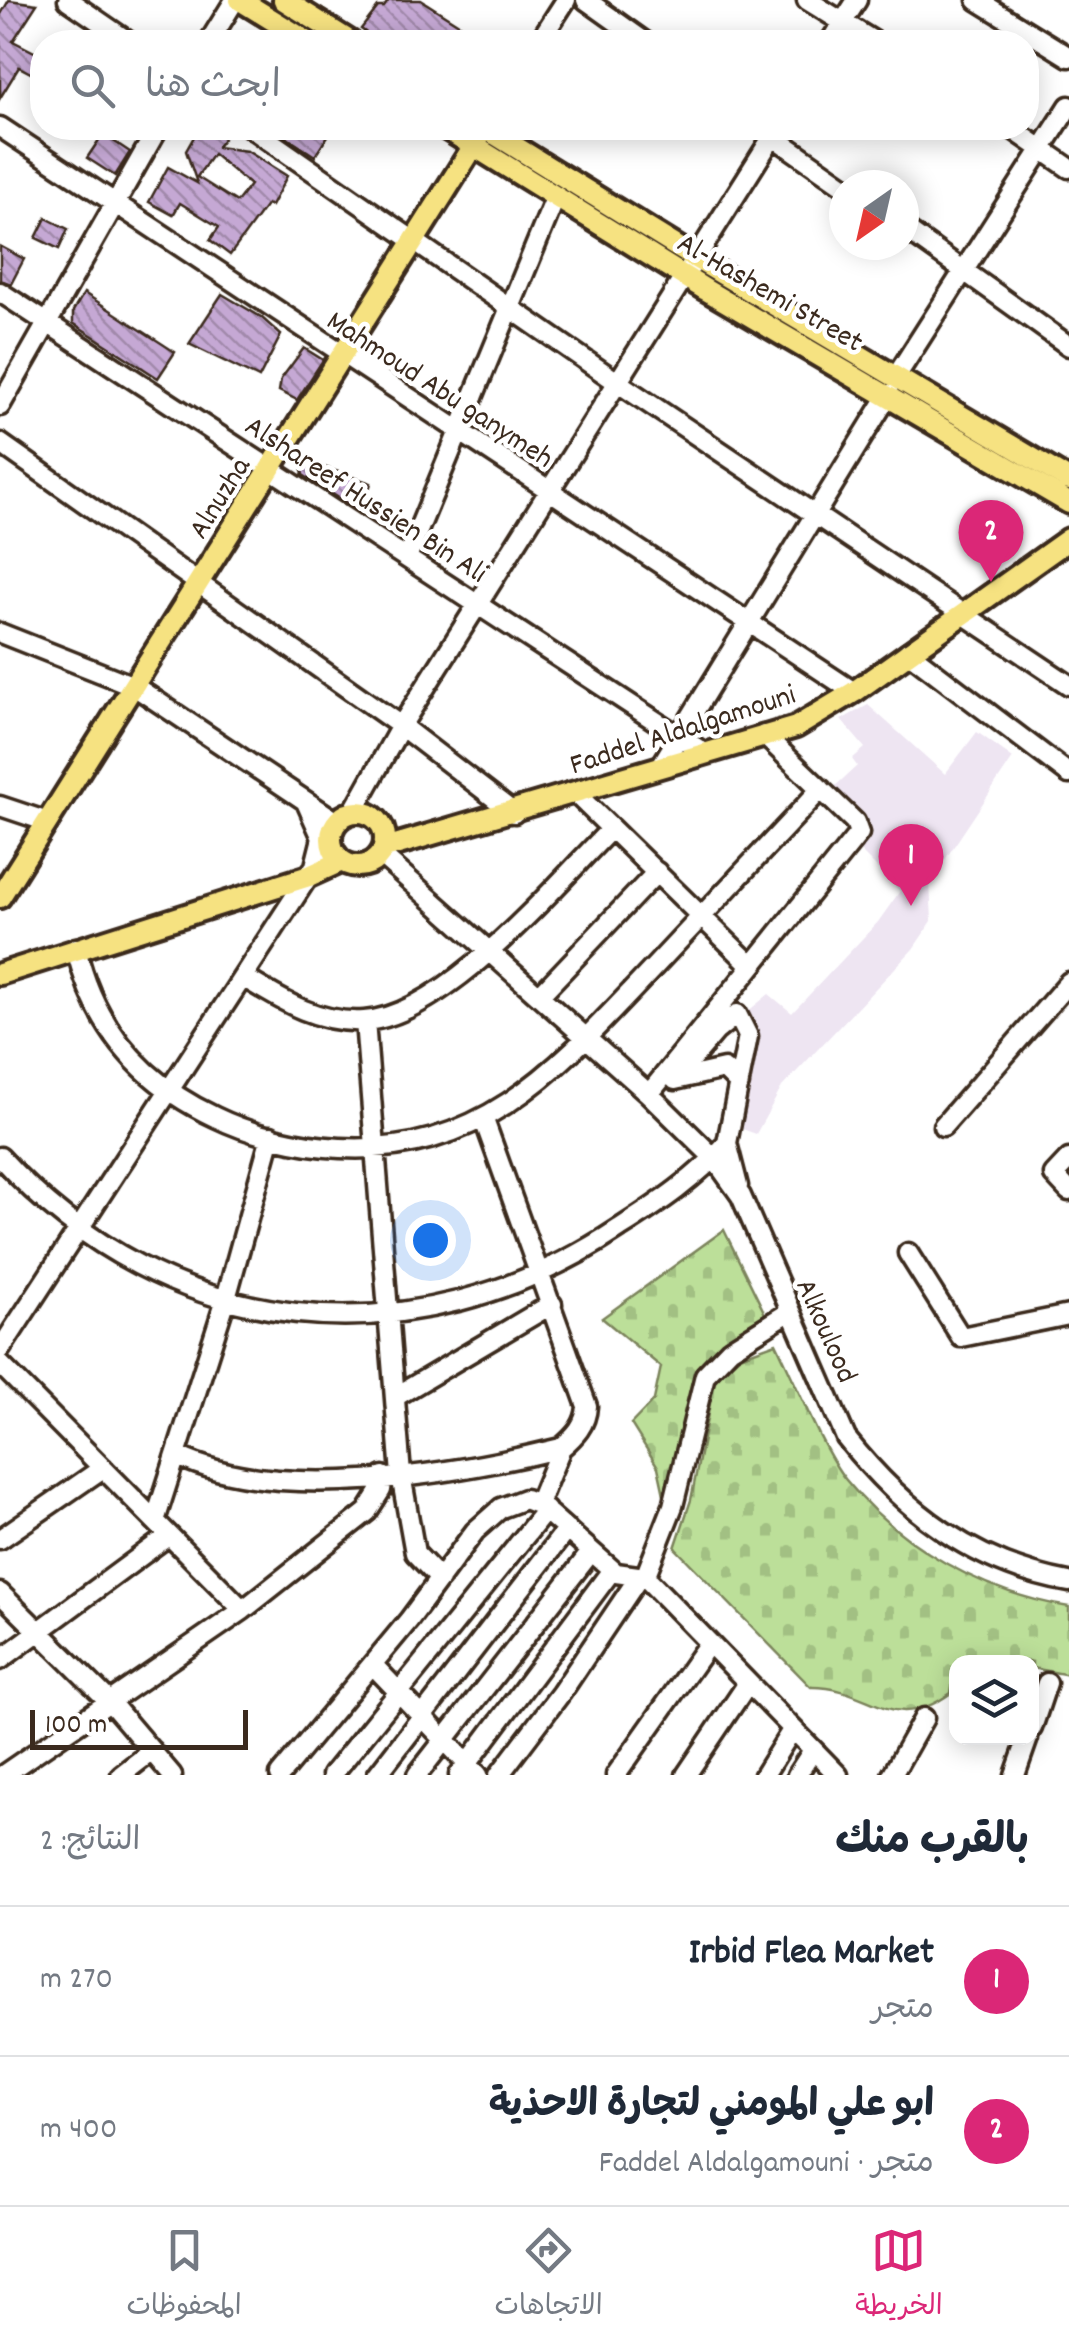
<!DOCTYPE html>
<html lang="ar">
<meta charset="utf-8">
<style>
body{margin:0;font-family:Dekko,"Playpen Sans Arabic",sans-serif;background:#f6f6f7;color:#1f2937;direction:rtl}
.controls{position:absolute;right:30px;bottom:30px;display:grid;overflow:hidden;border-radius:20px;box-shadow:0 5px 25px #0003}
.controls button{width:90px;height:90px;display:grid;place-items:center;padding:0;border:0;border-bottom:2px solid #e0e1e3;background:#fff;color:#1f2937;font:50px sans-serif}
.compass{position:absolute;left:829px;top:170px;width:90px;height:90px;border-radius:50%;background:#fff;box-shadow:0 5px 25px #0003;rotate:214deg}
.scale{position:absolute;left:30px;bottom:25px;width:218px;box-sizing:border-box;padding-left:10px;border:5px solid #3b2a1e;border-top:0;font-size:28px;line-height:35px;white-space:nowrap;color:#3b2a1e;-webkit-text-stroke:8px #fff;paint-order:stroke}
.you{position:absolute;left:430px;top:1240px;width:35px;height:35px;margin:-25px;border:8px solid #fff;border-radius:50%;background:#1a73e8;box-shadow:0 0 0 15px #1a73e833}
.badge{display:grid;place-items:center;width:65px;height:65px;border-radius:50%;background:#db2777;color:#fff;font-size:32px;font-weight:700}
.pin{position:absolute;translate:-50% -82px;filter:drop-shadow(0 2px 5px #0008)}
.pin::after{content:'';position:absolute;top:52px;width:35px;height:30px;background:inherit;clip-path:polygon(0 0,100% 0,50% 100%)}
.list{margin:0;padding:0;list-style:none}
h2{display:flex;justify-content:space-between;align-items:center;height:130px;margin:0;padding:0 40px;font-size:42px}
h2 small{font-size:32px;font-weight:400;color:#747a83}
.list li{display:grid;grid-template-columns:65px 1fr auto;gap:30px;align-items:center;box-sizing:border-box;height:150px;padding:0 40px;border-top:2px solid #e0e1e3}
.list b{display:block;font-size:38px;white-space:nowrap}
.list p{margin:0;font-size:32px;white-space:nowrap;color:#747a83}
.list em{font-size:32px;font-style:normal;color:#747a83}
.icon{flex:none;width:55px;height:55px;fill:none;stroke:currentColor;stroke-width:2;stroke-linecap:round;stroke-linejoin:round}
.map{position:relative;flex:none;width:1069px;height:1775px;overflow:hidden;direction:ltr}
.search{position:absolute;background:#fff;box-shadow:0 5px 25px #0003;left:30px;right:30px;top:30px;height:110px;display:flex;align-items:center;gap:25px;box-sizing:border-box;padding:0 35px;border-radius:40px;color:#747a83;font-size:38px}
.sheet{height:430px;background:#fff}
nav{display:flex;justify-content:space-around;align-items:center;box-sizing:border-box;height:140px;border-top:2px solid #e0e1e3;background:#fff;font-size:28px;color:#747a83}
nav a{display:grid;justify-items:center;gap:5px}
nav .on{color:#db2777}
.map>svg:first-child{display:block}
</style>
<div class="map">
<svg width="1069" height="1775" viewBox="0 0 1069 1775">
<defs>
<pattern id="cemetery-stones" width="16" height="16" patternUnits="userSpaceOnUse" patternTransform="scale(2.5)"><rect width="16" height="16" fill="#bcdf99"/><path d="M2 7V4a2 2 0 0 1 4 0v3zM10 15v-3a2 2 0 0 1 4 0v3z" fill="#a2c083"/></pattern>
<pattern id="building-back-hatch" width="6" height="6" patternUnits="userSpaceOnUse" patternTransform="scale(2.5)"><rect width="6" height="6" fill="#c5a8d4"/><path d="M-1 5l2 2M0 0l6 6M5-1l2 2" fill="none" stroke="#a189ab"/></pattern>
</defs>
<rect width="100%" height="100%" fill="#fff"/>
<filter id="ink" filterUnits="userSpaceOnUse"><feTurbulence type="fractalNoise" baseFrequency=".01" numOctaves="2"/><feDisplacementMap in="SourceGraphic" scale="20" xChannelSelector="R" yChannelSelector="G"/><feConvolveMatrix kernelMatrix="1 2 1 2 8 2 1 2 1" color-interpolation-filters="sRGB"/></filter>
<g filter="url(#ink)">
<path fill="#eee5f2" d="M 868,705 L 945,774 L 977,732 L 1013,758 L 930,882 L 932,921 L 913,949 L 782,1087 L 756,1134 L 737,1127 L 738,1038 L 753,1023 L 747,1012 L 769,994 L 792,1013 L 878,922 L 900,891 L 856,847 L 869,830 L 832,789 L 857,766 L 852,759 L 865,748 L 841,720 Z"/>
<path fill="url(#cemetery-stones)" stroke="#7c845c" stroke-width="2.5" d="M 724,1230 L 768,1320 L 705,1375 L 668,1513 L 658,1467 L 631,1424 L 654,1400 L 661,1367 L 602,1318 Z
M 776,1343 C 794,1379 823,1452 846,1480 C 902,1548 984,1593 1069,1607 L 1069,1675 L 1032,1668 L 1032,1662 L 968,1657 L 965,1662 L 956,1662 L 951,1693 C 890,1737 872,1686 811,1687 L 675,1548 L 691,1500 L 715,1378 L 740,1356 Z"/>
<path fill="url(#building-back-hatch)" stroke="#3b2a1e" stroke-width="2.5" fill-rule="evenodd" d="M 9,0 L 37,4 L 13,41 L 42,56 L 42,79 L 19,67 L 0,98 L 0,16 Z
M 389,0 L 421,0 L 487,42 L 379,42 L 361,29 L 378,7 L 384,7 Z
M 199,128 L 231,128 L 217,147 L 247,151 L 287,176 L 271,206 L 267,204 L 230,255 L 210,240 L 219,227 L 180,203 L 173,215 L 149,202 L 168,167 L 197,183 L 186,151 ZM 213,154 L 250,185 L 237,202 L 197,177 Z
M 272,128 L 333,128 L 315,156 Z
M 103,134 L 130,152 L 115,176 L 87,158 Z
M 46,218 L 68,229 L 59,249 L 36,238 Z
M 0,246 L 24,259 L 11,284 L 0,280 Z
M 84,293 L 175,352 L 158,378 L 73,323 L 73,311 Z
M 222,294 L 261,317 L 281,335 L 259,378 L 189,344 Z
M 304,348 L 323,360 L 297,400 L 279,391 L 281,379 Z
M 300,459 L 371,483 L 362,513 L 303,475 Z"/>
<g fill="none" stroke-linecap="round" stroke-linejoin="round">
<defs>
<path id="minor" d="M 68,0 L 129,42
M 586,0 L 645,42
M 807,0 L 875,42
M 977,0 L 1069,57
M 209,42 L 235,0
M 539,42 L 566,0
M 830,42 L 857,0
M 0,127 L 854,692
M 251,128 L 617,382 L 1069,685
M 761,128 L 844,186
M 1011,128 L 1069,168
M 904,228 L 1069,346
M 0,292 L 703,752
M 897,375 L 1069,106
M 0,406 L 158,128
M 0,443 L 401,726 L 514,813
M 408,555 L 556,196
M 0,633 L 134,686 L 337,822
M 908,652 L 1069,774
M 662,764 L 889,394
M 576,794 L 750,964
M 0,806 L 48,822
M 353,812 L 401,726 L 778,128
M 381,855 L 649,1094 L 714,1158 L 741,1196 L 846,1438 C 905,1512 974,1565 1069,1582
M 76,948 C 94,1027 142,1083 215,1117 C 252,1135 298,1146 340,1148 C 485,1156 563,1063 655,966 C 710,907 766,848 821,789
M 243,977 C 281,1000 318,1024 364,1021 C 446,1016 554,886 610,830
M 539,996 L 657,872
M 365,1021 L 401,1475 L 415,1553 L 440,1579
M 675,1079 L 716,1031 L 737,1014 L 748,1036 L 727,1143 L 738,1186
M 675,1080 L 724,1069 L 739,1084
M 649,1094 L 859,833 L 855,822 L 764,735
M 943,1126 L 1069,982
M 0,1157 C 167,1341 415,1365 620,1228 C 658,1204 698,1177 727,1143
M 1069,1159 L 1054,1175 L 1069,1191
M 908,1253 L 961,1337 L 1069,1315
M 0,1350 L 315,866 L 322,838 L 306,802
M 0,1364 L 243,1610 L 367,1512 L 381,1490 L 383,1476
M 395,1397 L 552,1304
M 178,1456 C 278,1504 455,1474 561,1448 C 575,1436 586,1425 587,1406 L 484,1120
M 538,1504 L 561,1448
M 155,1521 L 225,1302 L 271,1136
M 0,1539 L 103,1468
M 645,1577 L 673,1506 L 705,1375 L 730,1349 L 789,1312
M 0,1593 L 110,1702 L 172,1775
M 0,1660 L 168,1536
M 373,1665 L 478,1775
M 1032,1728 L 1047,1683
M 3,1775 L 243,1610
M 121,1775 L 152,1751
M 280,1775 L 409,1620 L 475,1531 L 501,1508 L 525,1499 L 538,1504 L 616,1573 L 645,1577 L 838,1775
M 332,1775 L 546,1510
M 377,1775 L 567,1529
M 417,1775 L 591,1552
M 459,1775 L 612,1570
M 499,1775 L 561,1693 L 639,1577
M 616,1775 L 707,1646
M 686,1775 L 746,1686
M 764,1775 L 792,1730
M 797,1775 L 813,1750
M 892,1775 L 924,1718
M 1015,1775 L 1028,1738"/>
<path id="major" d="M 240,0 L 308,42
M 284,0 L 351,42
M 445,128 L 706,290 L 1069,503
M 485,128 L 697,259 L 1069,480
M331 839a27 27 0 1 1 54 0a27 27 0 1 1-54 0Z
M 385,848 L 796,727 L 854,692 L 1069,539
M 0,897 L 485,128
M 0,974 L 309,876 L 342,861"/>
</defs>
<use href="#minor" stroke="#3b2a1e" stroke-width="25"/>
<use href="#major" stroke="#3b2a1e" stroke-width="28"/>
<use href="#minor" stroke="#fff" stroke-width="18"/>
<use href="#major" stroke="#f6e281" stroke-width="20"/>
</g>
</g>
<g text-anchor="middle" stroke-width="9" stroke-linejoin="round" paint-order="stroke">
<g font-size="30" fill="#3b2a1e" stroke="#fff">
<text transform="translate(771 291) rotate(30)" y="10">Al-Hashemi Street</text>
<text transform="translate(441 388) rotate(33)" y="10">Mahmoud Abu ganymeh</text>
<text transform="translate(218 497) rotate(-58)" y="10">Alnuzha</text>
<text transform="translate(367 498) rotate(33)" y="10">Alshareef Hussien Bin Ali</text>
<text transform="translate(682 728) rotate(-18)" y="10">Faddel Aldalgamouni</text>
<text transform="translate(828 1330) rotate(66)" y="10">Alkoulood</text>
</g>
</g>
</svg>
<div class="controls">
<button><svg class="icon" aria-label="layers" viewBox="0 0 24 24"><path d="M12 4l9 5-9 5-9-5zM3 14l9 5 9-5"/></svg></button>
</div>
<svg class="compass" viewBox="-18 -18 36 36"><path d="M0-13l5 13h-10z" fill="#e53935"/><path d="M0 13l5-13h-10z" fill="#747a83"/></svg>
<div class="scale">100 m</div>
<div class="you"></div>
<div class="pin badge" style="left:911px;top:906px">1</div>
<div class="pin badge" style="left:991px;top:582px">2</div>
<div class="search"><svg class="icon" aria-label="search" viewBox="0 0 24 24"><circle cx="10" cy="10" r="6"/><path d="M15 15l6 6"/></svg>ابحث هنا</div>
</div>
<section class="sheet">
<h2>بالقرب منك<small>النتائج: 2</small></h2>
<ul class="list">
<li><span class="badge">1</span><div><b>Irbid Flea Market</b><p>متجر</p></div><em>270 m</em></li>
<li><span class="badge">2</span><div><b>ابو علي المومني لتجارة الاحذية</b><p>متجر · Faddel Aldalgamouni</p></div><em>400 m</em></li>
</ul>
</section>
<nav>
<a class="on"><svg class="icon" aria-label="map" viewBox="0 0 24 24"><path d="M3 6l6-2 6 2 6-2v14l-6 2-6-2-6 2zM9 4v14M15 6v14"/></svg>الخريطة</a>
<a><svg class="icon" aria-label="directions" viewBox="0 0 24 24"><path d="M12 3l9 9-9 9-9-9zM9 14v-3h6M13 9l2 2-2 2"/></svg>الاتجاهات</a>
<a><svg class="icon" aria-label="saved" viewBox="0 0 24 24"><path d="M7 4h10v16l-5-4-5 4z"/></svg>المحفوظات</a>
</nav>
